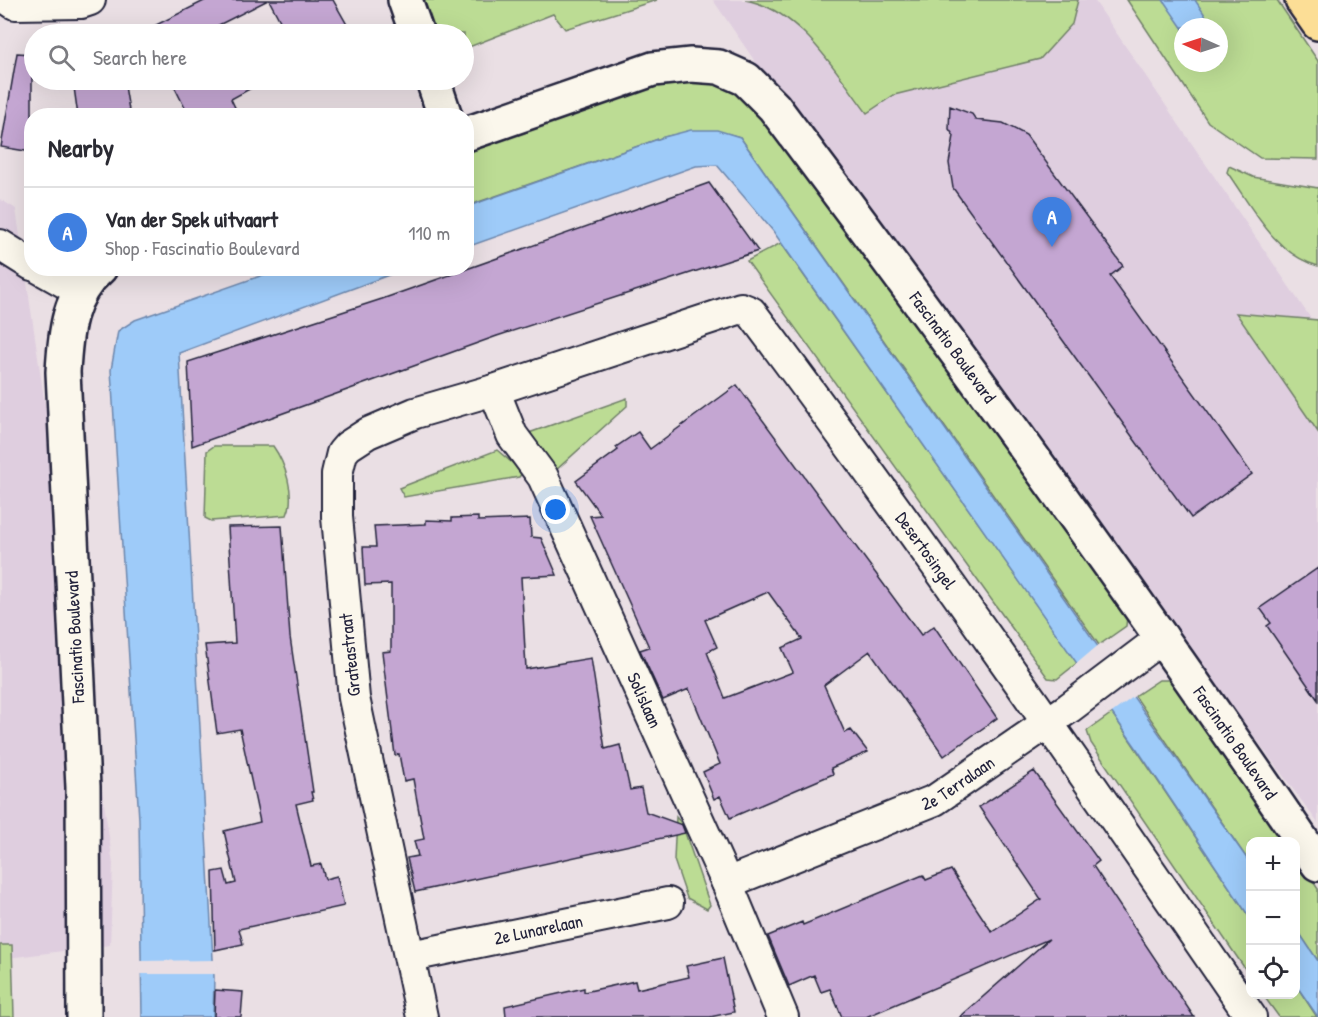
<!DOCTYPE html>
<meta charset="utf-8">
<style>
body{margin:0;font-family:"Patrick Hand",sans-serif;background:#f7f7f7;color:#2b2b33}
.controls{position:absolute;right:18px;bottom:18px;display:grid;overflow:hidden;border-radius:12px;box-shadow:0 6px 24px #0002}
.controls button{width:54px;height:54px;display:grid;place-items:center;padding:0;border:0;border-bottom:2px solid #e1e1e2;background:#fff;color:#2b2b33;font:30px sans-serif}
.compass{position:absolute;left:1174px;top:18px;width:54px;height:54px;border-radius:50%;background:#fff;box-shadow:0 6px 24px #0002;rotate:273deg}
.you{position:absolute;left:556px;top:510px;width:21px;height:21px;margin:-15px;border:4px solid #fff;border-radius:50%;background:#1a73e8;box-shadow:0 0 0 9px #1a73e833}
.badge{display:grid;place-items:center;width:39px;height:39px;border-radius:50%;background:#ea580c;color:#fff;font-size:20px;font-weight:700}
.pin{position:absolute;translate:-50% -50px;filter:drop-shadow(0 2px 3px #0008)}
.pin::after{content:'';position:absolute;top:32px;width:21px;height:18px;background:inherit;clip-path:polygon(0 0,100% 0,50% 100%)}
.list{margin:0;padding:0;list-style:none}
h2{display:flex;justify-content:space-between;align-items:center;height:78px;margin:0;padding:0 24px;font-size:26px}
h2 small{font-size:20px;font-weight:400;color:#7c7c81}
.list li{display:grid;grid-template-columns:39px 1fr auto;gap:18px;align-items:center;box-sizing:border-box;height:90px;padding:0 24px;border-top:2px solid #e1e1e2}
.list b{display:block;font-size:22px;white-space:nowrap}
.list p{margin:0;font-size:20px;white-space:nowrap;color:#7c7c81}
.list em{font-size:20px;font-style:normal;color:#7c7c81}
.icon{flex:none;width:33px;height:33px;fill:none;stroke:currentColor;stroke-width:2;stroke-linecap:round;stroke-linejoin:round}
.map{position:relative;flex:none;width:1318px;height:1017px;overflow:hidden}
.search{position:absolute;background:#fff;box-shadow:0 6px 24px #0002;left:24px;top:24px;width:450px;height:66px;display:flex;align-items:center;gap:15px;box-sizing:border-box;padding:0 21px;border-radius:33px;color:#7c7c81;font-size:22px}
.panel{position:absolute;background:#fff;box-shadow:0 6px 24px #0002;left:24px;top:108px;width:450px;height:168px;border-radius:24px}
.map>svg:first-child{display:block}
</style>
<div class="map">
<svg width="1318" height="1017" viewBox="0 0 1318 1017">
<rect width="100%" height="100%" fill="#eadfe4"/>
<filter id="ink" filterUnits="userSpaceOnUse"><feTurbulence type="fractalNoise" baseFrequency=".0167" numOctaves="2"/><feDisplacementMap in="SourceGraphic" scale="12" xChannelSelector="R" yChannelSelector="G"/><feConvolveMatrix kernelMatrix="1 2 1 2 8 2 1 2 1" color-interpolation-filters="sRGB"/></filter>
<g filter="url(#ink)">
<path fill="#dfcedf" d="M 713,0 L 1094,0 L 1318,329 L 1318,823 L 754,60 Z
M 0,199 L 16,209 L 113,864 L 110,945 L 0,959 Z"/>
<path fill="#bcdc94" stroke="#6f7f68" stroke-width="1.5" fill-rule="evenodd" d="M 421,0 L 657,0 L 565,29 L 553,14 L 464,49 L 464,34 L 433,34 Z
M 745,0 L 1078,0 L 1072,24 L 1040,59 L 894,95 L 867,113 C 835,71 801,10 745,0 Z
M 1127,0 L 1277,0 L 1318,61 L 1318,159 L 1260,158 L 1208,122 ZM 1183,27 L 1219,27 L 1219,63 L 1183,63 Z
M 675,78 L 707,79 L 759,102 L 1127,616 L 1126,626 L 1099,645 L 740,137 C 711,128 694,130 664,137 L 467,206 L 466,147 Z
M 1229,166 L 1253,177 L 1318,188 L 1318,266 C 1274,254 1252,207 1227,172 Z
M 781,243 L 1077,663 L 1057,679 L 1048,678 L 747,261 Z
M 1236,313 L 1318,320 L 1318,432 Z
M 627,398 L 627,406 L 555,471 L 529,433 Z
M 214,446 L 273,446 C 285,463 296,495 287,515 L 211,521 L 205,518 L 207,451 Z
M 497,450 L 523,472 L 519,477 L 404,497 L 399,488 Z
M 1159,680 L 1171,680 L 1179,687 L 1285,841 L 1250,842 L 1250,863 L 1135,696 Z
M 1112,713 L 1250,918 L 1250,976 L 1091,743 L 1087,731 Z
M 676,817 L 682,824 L 710,905 L 707,909 L 687,898 L 674,860 Z
M 1296,856 L 1318,889 L 1318,961 L 1296,928 Z
M 0,945 L 12,945 L 14,1017 L 0,1017 Z
M 1296,985 L 1317,1017 L 1279,1017 L 1263,995 L 1296,994 Z"/>
<path fill="#9ecbf9" stroke="#6c87ad" stroke-width="1.5" d="M 1163,0 L 1195,0 L 1213,27 L 1183,27 L 1183,29 Z
M 691,130 L 717,130 L 740,137 L 1250,863 L 1250,918 L 1135,746 L 773,231 L 717,165 L 696,166 L 467,247 L 466,207 L 664,137 Z
M 280,269 L 405,269 L 179,353 L 214,977 L 213,1017 L 142,1017 L 139,819 L 111,370 L 118,331 L 135,320 Z
M 1296,928 L 1318,961 L 1318,1017 L 1296,985 Z"/>
<path fill="#eadfe4" d="M 1101,643 L 1137,694 L 1109,715 L 1075,665 Z
M 216,960 L 217,974 L 140,974 L 140,961 Z"/>
<path fill="#c4a6d2" stroke="#22223b" stroke-width="1.5" fill-rule="evenodd" d="M 206,0 L 268,0 L 201,34 L 148,34 L 146,30 Z
M 269,0 L 333,0 L 350,30 L 341,34 L 287,34 Z
M 17,53 L 32,54 L 32,152 L 1,147 Z
M 73,80 L 124,80 L 130,116 L 78,116 Z
M 171,80 L 266,80 L 231,99 L 239,116 L 189,116 Z
M 950,106 L 972,114 L 976,120 L 1003,123 L 1026,135 L 1123,266 L 1110,276 L 1252,474 L 1191,518 L 953,188 L 949,163 L 954,136 L 949,129 Z
M 709,183 L 758,251 L 497,336 L 192,446 L 188,362 L 382,299 Z
M 737,385 L 921,635 L 934,626 L 997,718 L 944,756 L 870,651 L 824,685 L 845,733 L 851,730 L 868,752 L 831,768 L 833,774 L 730,818 L 720,796 L 714,799 L 703,772 L 720,764 L 689,689 L 663,700 L 640,650 L 649,647 L 590,516 L 601,515 L 576,481 L 618,450 L 616,447 L 638,432 L 650,449 ZM 768,592 L 802,639 L 782,648 L 793,672 L 725,698 L 707,652 L 717,647 L 705,620 Z
M 478,517 L 478,521 L 530,519 L 531,537 L 541,538 L 557,575 L 521,577 L 526,669 L 591,658 L 605,749 L 620,745 L 630,790 L 641,788 L 646,812 L 682,825 L 685,833 L 415,892 L 407,858 L 418,856 L 414,841 L 424,839 L 413,779 L 404,781 L 399,754 L 395,755 L 382,652 L 391,651 L 391,584 L 365,585 L 363,547 L 376,547 L 374,526 L 426,524 L 426,520 L 452,521 L 452,518 Z
M 282,526 L 290,637 L 313,792 L 311,792 L 313,800 L 296,804 L 311,866 L 321,864 L 325,879 L 337,876 L 344,906 L 239,929 L 243,944 L 215,950 L 213,872 L 224,870 L 228,885 L 236,883 L 224,831 L 260,822 L 240,729 L 217,733 L 205,645 L 235,643 L 228,527 Z
M 1318,568 L 1318,700 L 1267,626 L 1271,623 L 1260,608 Z
M 1034,771 L 1099,861 L 1093,866 L 1194,1017 L 960,1017 L 1049,939 L 866,1017 L 842,1017 L 830,989 L 821,992 L 814,975 L 789,986 L 768,936 L 802,922 L 803,925 L 923,875 L 926,880 L 951,870 L 992,932 L 1041,899 L 979,807 Z
M 723,958 L 734,1012 L 710,1017 L 506,1017 L 505,1006 L 584,988 L 584,992 L 635,981 L 637,989 L 689,977 L 686,966 Z
M 215,990 L 243,992 L 241,1017 L 214,1017 Z"/>
<g fill="none" stroke-linecap="round" stroke-linejoin="round">
<defs>
<g id="street">
<path d="M 9,0 L 15,4 L 81,3 L 90,0"/>
<path d="M 0,245 L 32,265"/>
<path d="M 39,268 L 80,291"/>
<path id="s1" d="M 494,390 L 512,435 L 543,477 L 727,883 L 783,1017"/>
<path id="s2" d="M 727,883 L 935,800 L 1069,708 L 1163,637"/>
<path id="s3" d="M 411,956 L 668,903"/>
<path id="s4" d="M 422,1017 L 354,698 L 337,517 L 337,474 L 342,453 L 348,446 L 368,433 L 415,413 L 494,390 L 741,308 L 751,312 C 924,543 1088,779 1251,1017"/>
</g>
<g id="secondary">
<path d="M 405,0 L 417,34"/>
<path d="M 433,80 L 445,116"/>
<path id="s5" d="M 466,134 L 653,69 L 691,65 L 719,67 L 746,79 L 774,107 C 961,356 1144,607 1318,864"/>
<path d="M 84,1017 L 83,787 L 63,372 C 65,334 68,295 100,268"/>
</g>
<path id="highway" d="M 1302,0 L 1318,23"/>
</defs>
<use href="#street" stroke="#22223b" stroke-width="34"/>
<use href="#secondary" stroke="#22223b" stroke-width="38"/>
<use href="#highway" stroke="#22223b" stroke-width="38"/>
<use href="#street" stroke="#fbf7ec" stroke-width="30"/>
<use href="#secondary" stroke="#fbf7ec" stroke-width="33"/>
<use href="#highway" stroke="#fcde96" stroke-width="33"/>
</g>
</g>
<g text-anchor="middle" stroke-width="5" stroke-linejoin="round" paint-order="stroke">
<g font-size="18" fill="#22223b" stroke="#fbf7ec">
<text dy="6" stroke="none"><textPath href="#s5" startOffset="633">Fascinatio Boulevard</textPath></text>
<text dy="6" stroke="none"><textPath href="#s4" startOffset="1306">Desertosingel</textPath></text>
<text transform="translate(75 637) rotate(-93)" y="6">Fascinatio Boulevard</text>
<text transform="translate(350 655) rotate(-96)" y="6">Grateastraat</text>
<text dy="6" stroke="none"><textPath href="#s1" startOffset="346">Solislaan</textPath></text>
<text dy="6" stroke="none"><textPath href="#s5" startOffset="1119">Fascinatio Boulevard</textPath></text>
<text dy="6" stroke="none"><textPath href="#s2" startOffset="252">2e Terralaan</textPath></text>
<text dy="6" stroke="none"><textPath href="#s3" startOffset="130">2e Lunarelaan</textPath></text>
</g>
</g>
</svg>
<div class="controls">
<button>+</button>
<button>−</button>
<button><svg class="icon" aria-label="locate" viewBox="0 0 24 24"><circle cx="12" cy="12" r="6"/><path d="M12 2v4M12 18v4M2 12h4M18 12h4"/></svg></button>
</div>
<svg class="compass" viewBox="-18 -18 36 36"><path d="M0-13l5 13h-10z" fill="#e53935"/><path d="M0 13l5-13h-10z" fill="#7c7c81"/></svg>
<div class="you"></div>
<div class="pin badge" style="left:1052px;top:247px;background:#3f7fe0">A</div>
<div class="search"><svg class="icon" aria-label="search" viewBox="0 0 24 24"><circle cx="10" cy="10" r="6"/><path d="M15 15l6 6"/></svg>Search here</div>
<section class="panel">
<h2>Nearby<small></small></h2>
<ul class="list">
<li><span class="badge" style="background:#3f7fe0">A</span><div><b>Van der Spek uitvaart</b><p>Shop · Fascinatio Boulevard</p></div><em>110 m</em></li>
</ul>
</section>
</div>
